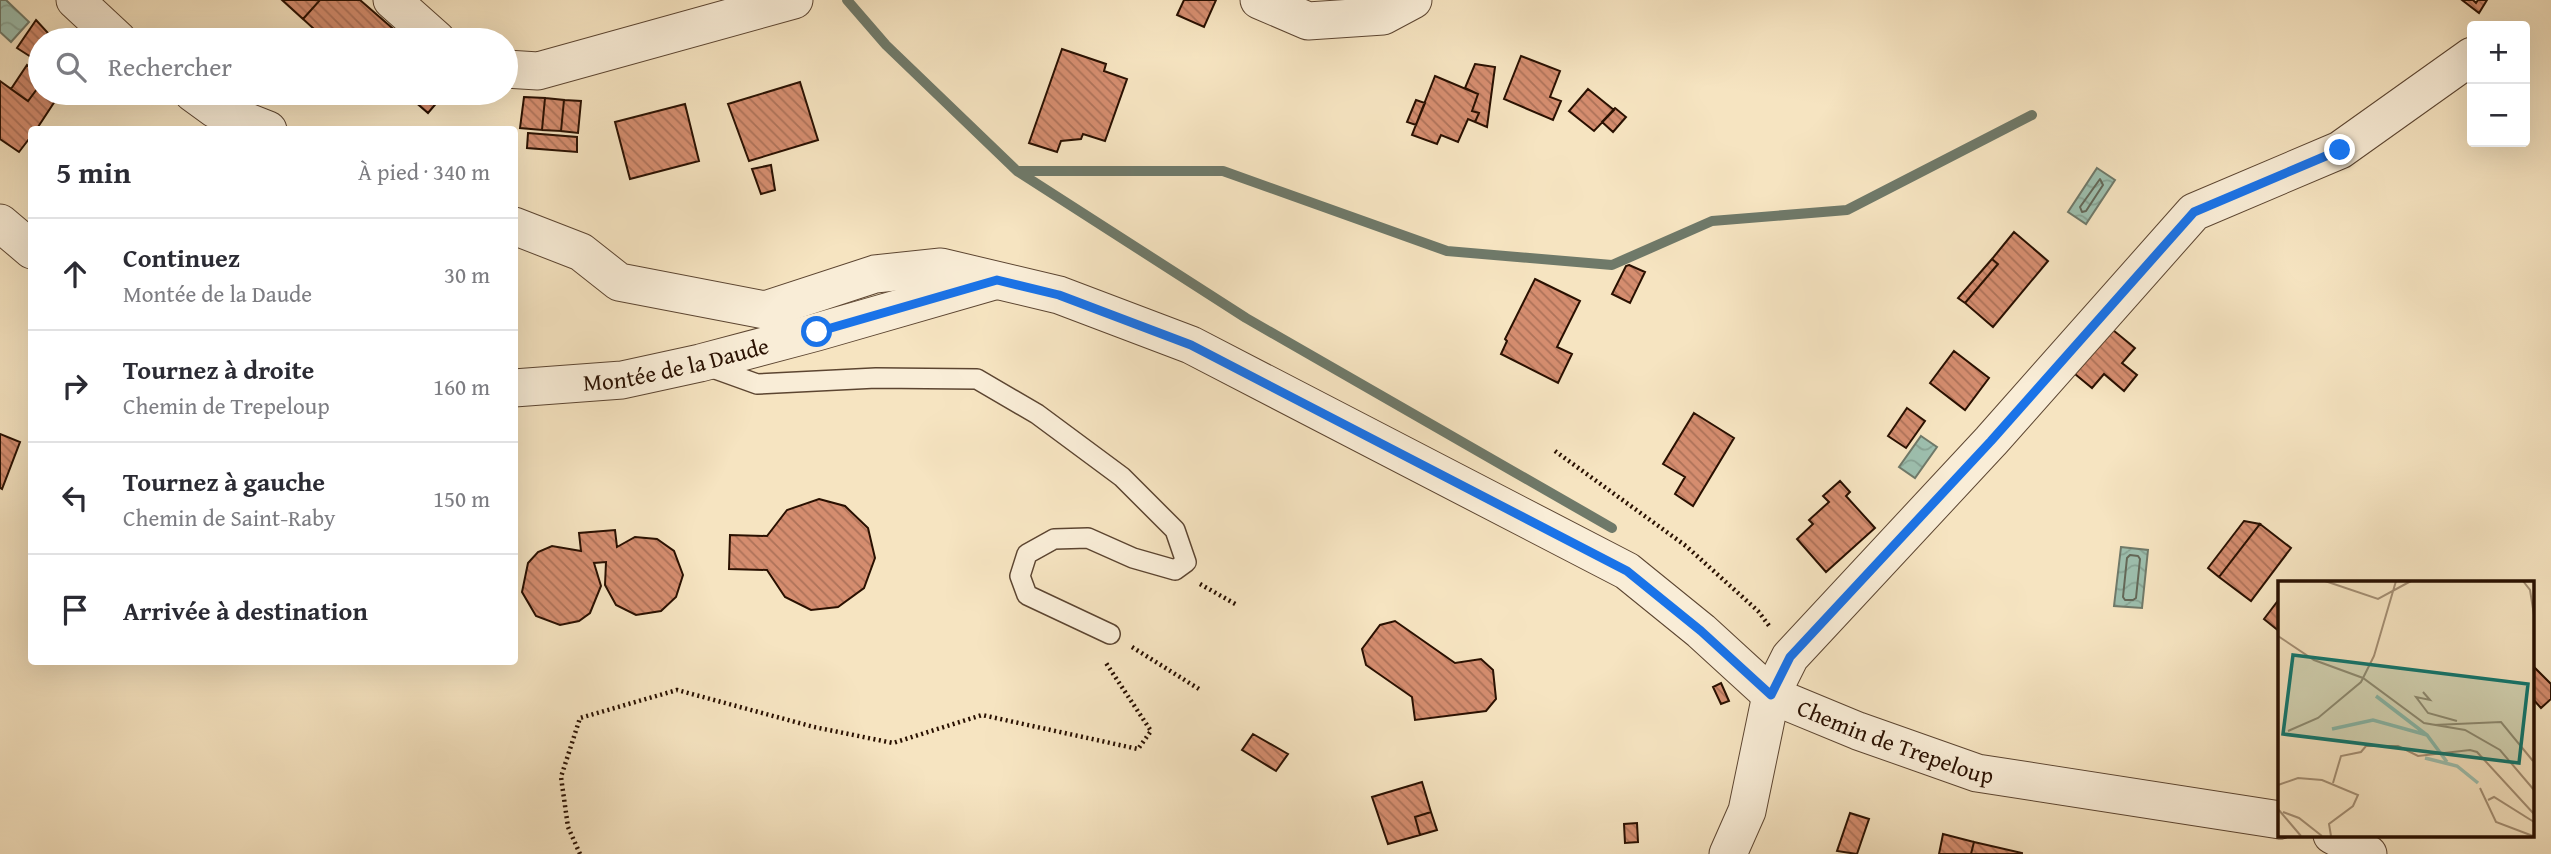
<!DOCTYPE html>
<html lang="fr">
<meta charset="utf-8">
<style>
body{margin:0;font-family:"Gentium Book Plus",serif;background:#f2f2f3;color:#2b2b33}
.controls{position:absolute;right:21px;top:21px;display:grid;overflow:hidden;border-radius:7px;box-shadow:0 7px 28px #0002}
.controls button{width:63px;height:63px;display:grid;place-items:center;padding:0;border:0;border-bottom:2px solid #e1e1e2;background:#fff;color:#2b2b33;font:35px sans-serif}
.stop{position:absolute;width:21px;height:21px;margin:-16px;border:5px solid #1a73e8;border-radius:50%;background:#fff}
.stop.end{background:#1a73e8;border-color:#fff;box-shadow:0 2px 7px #0008}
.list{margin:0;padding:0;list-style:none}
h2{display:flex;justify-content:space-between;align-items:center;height:91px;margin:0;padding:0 28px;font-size:30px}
h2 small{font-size:23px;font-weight:400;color:#7c7c81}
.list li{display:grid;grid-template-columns:46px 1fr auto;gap:21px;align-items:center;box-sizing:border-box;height:112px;padding:0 28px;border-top:2px solid #e1e1e2}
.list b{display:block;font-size:26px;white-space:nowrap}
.list p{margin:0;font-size:23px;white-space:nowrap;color:#7c7c81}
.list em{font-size:23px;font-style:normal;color:#7c7c81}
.icon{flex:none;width:38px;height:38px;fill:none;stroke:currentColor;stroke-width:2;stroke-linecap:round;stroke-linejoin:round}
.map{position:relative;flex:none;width:2551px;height:854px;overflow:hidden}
.search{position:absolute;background:#fff;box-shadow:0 7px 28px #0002;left:28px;top:28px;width:490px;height:77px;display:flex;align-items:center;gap:18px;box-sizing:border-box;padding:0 24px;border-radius:38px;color:#7c7c81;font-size:26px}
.panel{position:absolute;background:#fff;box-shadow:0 7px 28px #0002;left:28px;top:126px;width:490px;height:539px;border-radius:7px}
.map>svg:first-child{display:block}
</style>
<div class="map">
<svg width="2551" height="854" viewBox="0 0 2551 854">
<defs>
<pattern id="water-waves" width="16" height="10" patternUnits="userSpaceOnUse" patternTransform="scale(1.75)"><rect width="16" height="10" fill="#9dbfae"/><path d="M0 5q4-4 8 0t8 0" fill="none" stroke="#87a394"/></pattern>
<pattern id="building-back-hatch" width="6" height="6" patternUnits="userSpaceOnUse" patternTransform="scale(1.75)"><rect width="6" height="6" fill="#d58d6f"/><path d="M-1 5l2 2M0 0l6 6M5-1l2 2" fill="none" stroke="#ad7259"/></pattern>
</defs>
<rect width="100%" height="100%" fill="#f6e4c1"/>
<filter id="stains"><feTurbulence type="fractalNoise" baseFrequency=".00286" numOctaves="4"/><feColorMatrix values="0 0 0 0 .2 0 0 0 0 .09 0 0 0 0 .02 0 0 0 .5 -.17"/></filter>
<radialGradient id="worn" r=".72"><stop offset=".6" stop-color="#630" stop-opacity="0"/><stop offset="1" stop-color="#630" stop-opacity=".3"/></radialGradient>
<path fill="url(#water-waves)" stroke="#6f7969" stroke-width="2" d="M 0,0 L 6,0 L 29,22 L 11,42 L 0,32 Z
M 2097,168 L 2115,180 L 2086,224 L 2068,212 Z
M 1921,436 L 1937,447 L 1915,478 L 1899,467 Z
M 2121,547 L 2148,550 L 2142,608 L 2114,606 Z"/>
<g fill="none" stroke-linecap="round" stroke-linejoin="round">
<path stroke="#636858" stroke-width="2" d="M 2100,179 L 2103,185 L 2086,211 L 2082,212 L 2080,207 Z
M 2130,555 L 2138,556 L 2140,559 L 2136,598 L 2133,600 L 2125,600 L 2123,597 L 2127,558 Z"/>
<path stroke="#6f7969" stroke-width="10" d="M 847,0 L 886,45 L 1017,171 L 1246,318 L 1612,528
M 1017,171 L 1223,171 L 1447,251 L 1612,265 L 1712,221 L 1847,210 L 2032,115"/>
</g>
<path fill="url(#building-back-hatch)" stroke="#291001" stroke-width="2" d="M 282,0 L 320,0 L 303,19 Z
M 320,0 L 360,0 L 406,40 L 326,40 L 303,19 Z
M 1184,0 L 1216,0 L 1204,27 L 1177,15 Z
M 2462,0 L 2473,0 L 2476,3 L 2478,0 L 2487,0 L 2479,13 Z
M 36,20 L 48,33 L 43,40 L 40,40 L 40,44 L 31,57 L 17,48 Z
M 1062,49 L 1106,64 L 1104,71 L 1127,79 L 1105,141 L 1083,134 L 1081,139 L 1061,141 L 1057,152 L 1029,143 Z
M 1521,56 L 1560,71 L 1550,97 L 1561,101 L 1553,120 L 1504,99 Z
M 1475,64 L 1495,67 L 1487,127 L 1475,122 L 1479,113 L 1472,111 L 1478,94 L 1465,88 Z
M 27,65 L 40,75 L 40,85 L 28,101 L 11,89 Z
M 1435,76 L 1478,94 L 1472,111 L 1479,113 L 1475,122 L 1468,119 L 1458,142 L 1441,135 L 1437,144 L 1412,135 Z
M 0,81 L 28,101 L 40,85 L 40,93 L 50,93 L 57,98 L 36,130 L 32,130 L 32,135 L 19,152 L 0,139 Z
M 800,82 L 818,140 L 749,161 L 728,104 Z
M 1588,89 L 1614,110 L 1594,131 L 1569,111 Z
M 403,93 L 422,93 L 414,101 Z
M 422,93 L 445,93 L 428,113 L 414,101 Z
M 524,97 L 545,98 L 542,130 L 520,128 Z
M 545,98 L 564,100 L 561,131 L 542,130 Z
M 564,100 L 581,101 L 578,133 L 561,131 Z
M 1416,100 L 1425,103 L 1416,125 L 1407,122 Z
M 685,104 L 699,161 L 630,179 L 615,122 Z
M 1615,108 L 1626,117 L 1613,132 L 1602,122 Z
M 528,133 L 577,137 L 577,152 L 527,148 Z
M 771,165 L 775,190 L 761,194 L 752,169 Z
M 2014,232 L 2048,261 L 1993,327 L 1965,303 L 1998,264 L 1992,259 Z
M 1992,259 L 1998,264 L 1965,303 L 1958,298 Z
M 1629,265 L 1645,272 L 1630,303 L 1612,294 L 1626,266 Z
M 1535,279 L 1580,301 L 1557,347 L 1572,354 L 1558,383 L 1501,354 L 1507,341 L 1505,339 Z
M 2102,321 L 2135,348 L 2122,363 L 2137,375 L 2124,391 L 2104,374 L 2092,388 L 2064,365 Z
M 1954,351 L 1989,378 L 1965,410 L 1930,383 Z
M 1907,408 L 1925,421 L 1906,448 L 1888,436 Z
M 1694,413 L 1734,438 L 1693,506 L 1675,494 L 1685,477 L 1663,464 Z
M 0,434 L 20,442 L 2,489 L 0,488 Z
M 1840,481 L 1850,492 L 1846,496 L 1875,528 L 1826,572 L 1797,539 L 1813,524 L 1809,520 L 1829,502 L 1823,496 Z
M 819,499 L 845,506 L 868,528 L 875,558 L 864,588 L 838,607 L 811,610 L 785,597 L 767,570 L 729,569 L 730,535 L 767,536 L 787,510 Z
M 2244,521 L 2260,524 L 2219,577 L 2208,568 Z
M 2260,524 L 2291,548 L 2251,601 L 2219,577 Z
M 615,530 L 617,547 L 635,537 L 657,539 L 674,551 L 683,575 L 676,597 L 661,611 L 636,615 L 616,605 L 605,585 L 606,562 L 594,563 L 601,586 L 590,613 L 579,621 L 560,625 L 536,616 L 522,592 L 528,563 L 538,552 L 552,546 L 581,551 L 579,533 Z
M 2280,598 L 2280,632 L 2264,619 Z
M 1395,621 L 1455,663 L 1481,659 L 1493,670 L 1496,699 L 1486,711 L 1415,720 L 1412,697 L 1366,665 L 1362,649 L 1380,625 Z
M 2532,665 L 2551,684 L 2551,699 L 2541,708 L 2532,698 Z
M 1721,683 L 1729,701 L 1721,704 L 1713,687 Z
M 1253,734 L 1288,754 L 1276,771 L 1242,750 Z
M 1422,782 L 1431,812 L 1415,817 L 1420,835 L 1388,844 L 1372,797 Z
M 1431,812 L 1437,830 L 1420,835 L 1415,817 Z
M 1850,813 L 1869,819 L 1857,854 L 1837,851 Z
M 1637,823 L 1638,842 L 1625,843 L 1624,824 Z
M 1943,834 L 1974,842 L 1971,854 L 1939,854 Z
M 1974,842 L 2022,853 L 2022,854 L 1971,854 Z"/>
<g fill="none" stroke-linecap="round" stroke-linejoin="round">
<defs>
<path id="service" d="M 707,366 L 757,384 L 876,378 L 977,379 L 1037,414 L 1122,477 L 1175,530 L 1186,562 L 1175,570 L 1133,558 L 1088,538 L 1054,539 L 1027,554 L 1020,576 L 1027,595 L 1110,634"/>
<g id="minor">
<path d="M 75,0 L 118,40"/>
<path d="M 392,0 L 437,40"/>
<path d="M 1259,0 L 1308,21 L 1383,16 L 1413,0"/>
<path d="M 506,69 L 538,71 L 794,0"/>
<path d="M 193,93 L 215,109 L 268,130"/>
<path d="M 0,223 L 32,250"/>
<path id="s1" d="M 514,226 L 581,252 L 619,282 L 765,310 L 875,274 L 941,267 L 1059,295 L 1191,345 L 1627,571 L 1701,631 L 1771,695 L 1858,731 L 1977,773 L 2280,820"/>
<path id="s2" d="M 514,388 L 622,380 L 700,363 L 817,332 L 994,281"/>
<path d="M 2332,835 L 2368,854"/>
<path d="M 1728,854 L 1747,811 L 1771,695 L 1790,657 L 1991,441 L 2194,212 L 2340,150 L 2472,56"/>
</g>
</defs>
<use href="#service" stroke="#5c4531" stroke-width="22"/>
<use href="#minor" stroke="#5c4531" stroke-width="39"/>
<path stroke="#291001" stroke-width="4.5" stroke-dasharray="2 3.5" stroke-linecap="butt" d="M 1555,451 L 1686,546 L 1758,611 L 1770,627
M 1200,584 L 1237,605
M 1132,647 L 1199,689
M 580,854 L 568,827 L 561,777 L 580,718 L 677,690 L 814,727 L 893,743 L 982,715 L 1138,749 L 1151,731 L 1106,663"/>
<use href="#service" stroke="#f9edd7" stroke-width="19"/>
<use href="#minor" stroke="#f9edd7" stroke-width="37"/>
</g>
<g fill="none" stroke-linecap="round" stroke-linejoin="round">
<path stroke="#1a73e8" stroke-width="9" d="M 817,332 L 997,280 L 1059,295 L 1191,345 L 1627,571 L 1701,631 L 1771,695 L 1790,657 L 1991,441 L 2194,212 L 2340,150"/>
</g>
<g text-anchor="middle" stroke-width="5" stroke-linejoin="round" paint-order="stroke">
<g font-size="23" fill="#291001" stroke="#f9edd7">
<text dy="8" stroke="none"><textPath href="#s2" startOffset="164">Montée de la Daude</textPath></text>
<text dy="8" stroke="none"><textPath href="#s1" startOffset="1528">Chemin de Trepeloup</textPath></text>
</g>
</g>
<g transform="translate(2278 581)">
<rect width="256" height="256" fill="#f6e4c1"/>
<path fill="none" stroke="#9dbfae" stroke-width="3.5" d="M 98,115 L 149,154 L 169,181M 54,148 L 95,139 L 149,154M 147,177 L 179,185 L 200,202"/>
<path fill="none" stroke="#a48f74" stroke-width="2" d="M 47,0 L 100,18 L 133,0M 245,0 L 252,9 L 256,34M 0,55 L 36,79 L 85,97 L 146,142 L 187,149 L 222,169 L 256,209M 145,111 L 152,119 L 138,116 L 150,132 L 179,140M 156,144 L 223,141 L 255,180M 10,150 L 40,137 L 83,101 L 96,75 L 118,0M 55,202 L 63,175 L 83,171 L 88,165 L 120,165 L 140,175 L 192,169 L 199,171 L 256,233M 0,204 L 20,197 L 44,199 L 80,214 L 75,225 L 51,243 L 53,255M 202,207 L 218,241 L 255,255M 210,219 L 216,216 L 256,241M 0,228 L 23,255M 5,231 L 21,237 L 44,255"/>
<path fill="#0f766e" fill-opacity="0.15" stroke="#0f766e" stroke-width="3.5" d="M 15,74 L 250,103 L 241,182 L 5,153 Z"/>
<rect width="256" height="256" fill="none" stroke="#291001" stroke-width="3.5"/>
</g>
<rect width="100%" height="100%" filter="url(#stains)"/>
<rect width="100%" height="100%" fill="url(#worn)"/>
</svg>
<div class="controls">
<button>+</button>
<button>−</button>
</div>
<div class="stop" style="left:817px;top:332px"></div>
<div class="stop end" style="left:2340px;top:150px"></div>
<div class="search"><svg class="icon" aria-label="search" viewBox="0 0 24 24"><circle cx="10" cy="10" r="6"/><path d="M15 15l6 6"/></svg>Rechercher</div>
<section class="panel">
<h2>5 min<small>À pied · 340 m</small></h2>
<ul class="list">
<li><svg class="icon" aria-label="ahead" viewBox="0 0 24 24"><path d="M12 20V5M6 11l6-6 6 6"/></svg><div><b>Continuez</b><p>Montée de la Daude</p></div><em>30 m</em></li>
<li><svg class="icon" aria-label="right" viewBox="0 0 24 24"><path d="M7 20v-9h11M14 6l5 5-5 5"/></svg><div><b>Tournez à droite</b><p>Chemin de Trepeloup</p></div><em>160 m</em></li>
<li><svg class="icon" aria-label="left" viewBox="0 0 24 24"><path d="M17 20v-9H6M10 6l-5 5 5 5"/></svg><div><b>Tournez à gauche</b><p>Chemin de Saint-Raby</p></div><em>150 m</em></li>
<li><svg class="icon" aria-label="arrive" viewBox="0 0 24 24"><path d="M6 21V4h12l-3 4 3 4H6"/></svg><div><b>Arrivée à destination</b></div></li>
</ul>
</section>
</div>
